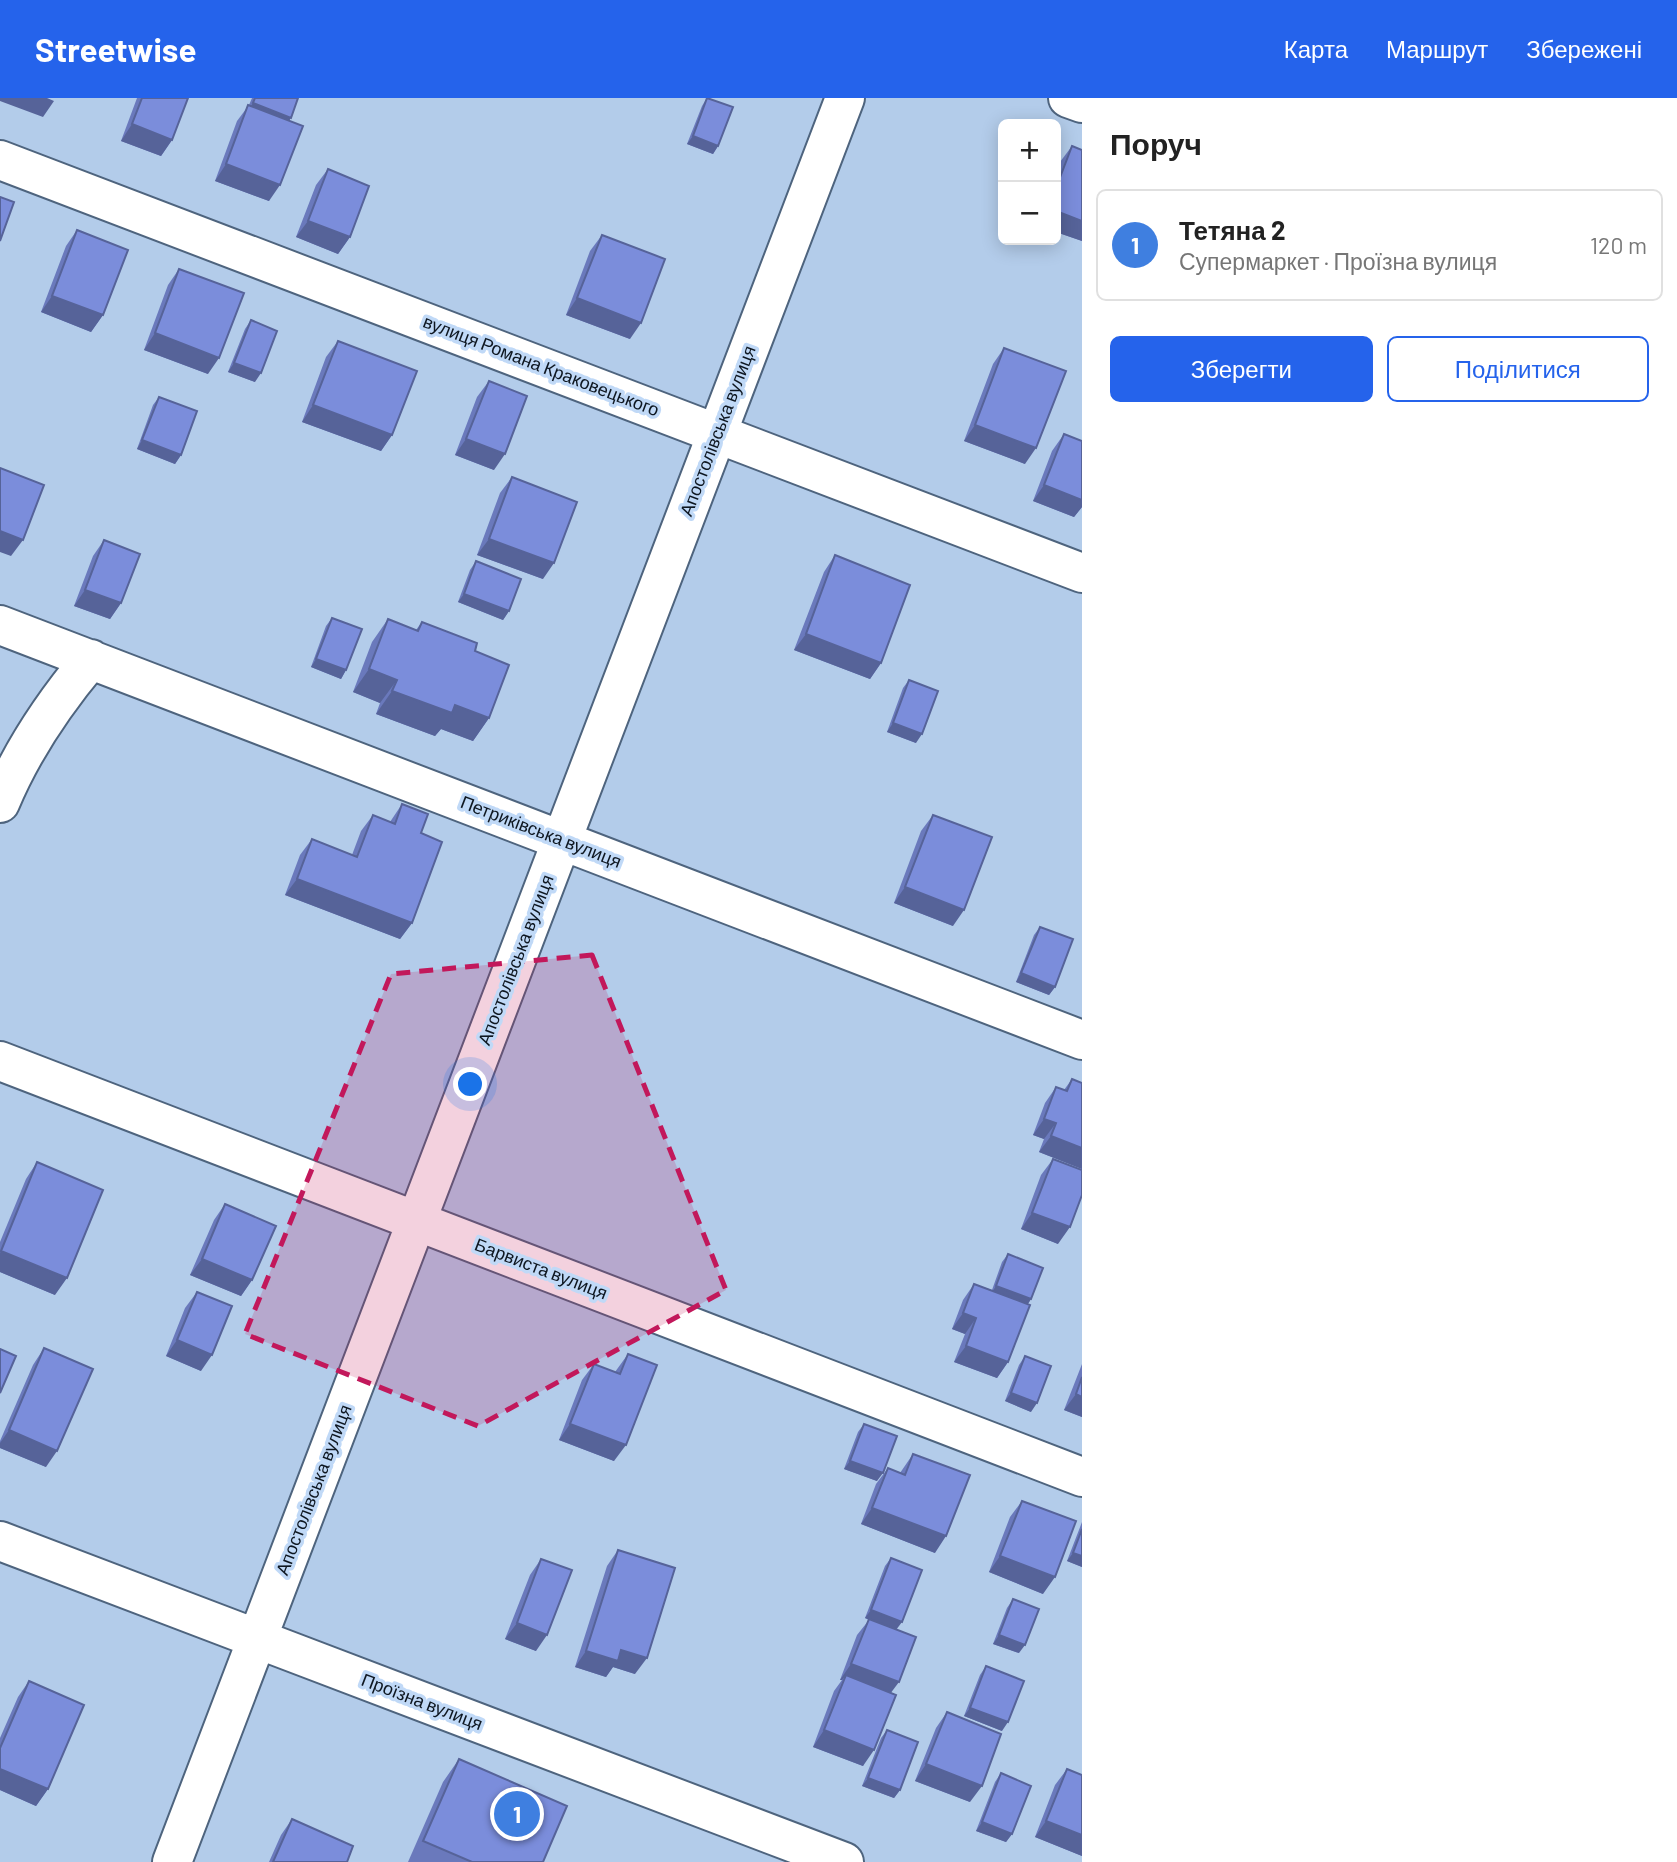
<!DOCTYPE html>
<html lang="uk">
<meta charset="utf-8">
<style>
body{margin:0;font-family:Barlow,sans-serif;background:#f2f2f2;color:#222}
.controls{position:absolute;right:21px;top:21px;display:grid;overflow:hidden;border-radius:10px;box-shadow:0 4px 18px #0003}
.controls button{width:63px;height:63px;display:grid;place-items:center;padding:0;border:0;border-bottom:2px solid #e0e0e0;background:#fff;color:#222;font:35px sans-serif}
.you{position:absolute;left:471px;top:987px;width:24px;height:24px;margin:-18px;border:5px solid #fff;border-radius:50%;background:#1a73e8;box-shadow:0 0 0 10px #1a73e833}
.badge{display:grid;place-items:center;width:46px;height:46px;border-radius:50%;background:#2563eb;color:#fff;font-size:23px;font-weight:700}
.pin{position:absolute;translate:-50% -50%;border:4px solid #fff;box-shadow:0 2px 7px #0006}
.list{margin:0;padding:0;list-style:none}
h2{display:flex;justify-content:space-between;align-items:center;height:91px;margin:0;padding:0 28px;font-size:30px}
h2 small{font-size:23px;font-weight:400;color:#767676}
.list li{display:grid;grid-template-columns:46px 1fr auto;gap:21px;align-items:center;box-sizing:border-box;height:112px;margin:0 14px 14px;padding:0 14px;border:2px solid #e0e0e0;border-radius:10px}
.list b{display:block;font-size:26px;white-space:nowrap}
.list p{margin:0;font-size:23px;white-space:nowrap;color:#767676}
.list em{font-size:23px;font-style:normal;color:#767676}
.actions{display:flex;gap:14px;padding:21px 28px}
.actions a{flex:1;padding:16px 0;border:2px solid #2563eb;border-radius:10px;text-align:center;font-size:24px;color:#2563eb}
.actions .main{background:#2563eb;color:#fff}
.map{position:relative;flex:none;width:1082px;height:1764px;overflow:hidden}
header{display:flex;align-items:center;gap:42px;box-sizing:border-box;height:98px;padding:0 35px;background:#2563eb;color:#fff}
header strong{font-size:33px}
nav{display:flex;gap:38px;margin-inline-start:auto;font-size:24px}
main{display:flex}
aside{flex:1;background:#fff}
.map>svg:first-child{display:block}
</style>
<header>
<strong>Streetwise</strong>
<nav><a>Карта</a><a>Маршрут</a><a>Збережені</a></nav>
</header>
<main>
<div class="map">
<svg width="1082" height="1764" viewBox="0 0 1082 1764">
<rect width="100%" height="100%" fill="#b3ccea"/>
<g fill="none" stroke-linecap="round" stroke-linejoin="round">
<defs>
<path id="minor" d="M 1068,0 L 1082,5
M 0,62 L 1082,475
M 0,527 L 1082,942
M 0,705 C 22,652 54,605 91,561
M 0,963 L 1082,1379
M 0,1443 L 844,1764
M 172,1764 L 845,0"/>
</defs>
<use href="#minor" stroke="#4e647e" stroke-width="42"/>
<use href="#minor" stroke="#fff" stroke-width="38"/>
</g>
<path fill="#6a79bc" d="M 137,0 L 188,0 L 172,42 L 161,58 L 121,43 Z
M 252,0 L 298,0 L 289,23 L 269,103 L 215,83 L 237,23 L 249,7 Z
M 707,0 L 718,48 L 713,56 L 687,46 L 702,8 Z
M 1072,48 L 1082,52 L 1082,143 L 1056,134 L 1056,76 L 1060,64 Z
M 328,71 L 350,139 L 338,156 L 296,139 L 316,87 Z
M 77,132 L 103,217 L 91,234 L 41,214 L 66,148 Z
M 602,137 L 630,241 L 566,217 L 590,153 Z
M 179,171 L 208,276 L 144,252 L 168,187 Z
M 251,222 L 255,284 L 228,274 L 245,231 Z
M 338,243 L 392,337 L 381,353 L 302,324 L 326,259 Z
M 1004,250 L 1025,366 L 964,343 L 993,266 Z
M 489,283 L 494,372 L 455,357 L 477,299 Z
M 159,299 L 181,357 L 175,366 L 137,351 L 153,307 Z
M 1064,336 L 1082,343 L 1082,409 L 1074,419 L 1033,403 L 1052,353 Z
M 512,379 L 543,481 L 477,457 L 500,395 Z
M 104,442 L 121,505 L 110,521 L 74,508 L 93,458 Z
M 835,457 L 881,565 L 870,581 L 794,552 L 824,474 Z
M 476,463 L 509,513 L 503,522 L 458,504 L 470,472 Z
M 332,520 L 346,572 L 341,581 L 311,569 L 326,528 Z
M 388,521 L 416,532 L 422,524 L 475,553 L 489,620 L 473,643 L 441,631 L 435,638 L 376,616 L 380,605 L 353,594 L 372,544 Z
M 909,582 L 916,645 L 887,634 L 903,590 Z
M 402,706 L 421,735 L 412,825 L 400,841 L 285,797 L 300,757 L 312,741 L 352,757 L 361,733 L 373,717 L 390,724 Z
M 933,717 L 953,828 L 894,805 L 921,733 Z
M 1040,829 L 1055,889 L 1049,897 L 1016,884 L 1034,837 Z
M 1072,981 L 1082,985 L 1082,1071 L 1039,1054 L 1044,1041 L 1033,1037 L 1045,1005 L 1056,989 L 1064,992 Z
M 1053,1061 L 1058,1146 L 1021,1131 L 1041,1077 Z
M 37,1064 L 55,1197 L 0,1174 L 0,1144 L 26,1081 Z
M 225,1106 L 252,1182 L 241,1198 L 190,1177 L 214,1122 Z
M 1008,1156 L 1031,1201 L 1028,1206 L 1008,1264 L 997,1280 L 954,1264 L 965,1236 L 952,1231 L 963,1202 L 974,1186 L 992,1192 L 1002,1164 Z
M 197,1194 L 201,1273 L 166,1258 L 185,1210 Z
M 44,1250 L 46,1369 L 0,1350 L 0,1343 L 33,1267 Z
M 628,1256 L 614,1363 L 559,1342 L 582,1282 L 594,1266 L 615,1274 Z
M 1025,1258 L 1031,1314 L 1005,1303 L 1019,1267 Z
M 1082,1266 L 1082,1319 L 1064,1312 Z
M 864,1326 L 877,1383 L 844,1371 L 858,1334 Z
M 913,1356 L 935,1455 L 861,1426 L 876,1386 L 888,1370 L 900,1375 Z
M 1022,1403 L 1043,1496 L 989,1474 L 1010,1419 Z
M 1082,1424 L 1082,1469 L 1067,1463 Z
M 618,1452 L 635,1576 L 613,1569 L 606,1579 L 575,1569 L 607,1468 Z
M 891,1460 L 896,1532 L 891,1595 L 863,1668 L 813,1649 L 834,1593 L 842,1582 L 840,1582 L 857,1537 L 869,1522 L 865,1520 L 885,1468 Z
M 541,1461 L 536,1553 L 505,1541 L 530,1477 Z
M 1013,1501 L 1019,1555 L 993,1546 L 1007,1510 Z
M 986,1568 L 1002,1633 L 964,1618 L 980,1577 Z
M 29,1583 L 48,1691 L 36,1708 L 0,1692 L 0,1640 L 18,1599 Z
M 947,1614 L 970,1704 L 915,1683 L 936,1630 Z
M 887,1632 L 900,1692 L 894,1700 L 862,1688 L 881,1640 Z
M 459,1661 L 543,1764 L 408,1764 L 443,1684 Z
M 1067,1671 L 1082,1677 L 1082,1758 L 1035,1739 L 1055,1687 Z
M 1001,1675 L 1012,1736 L 1006,1744 L 976,1733 L 995,1684 Z
M 292,1721 L 347,1764 L 269,1764 L 281,1737 Z"/>
<path fill="#566399" d="M 0,0 L 47,0 L 54,3 L 43,19 L 0,3 Z
M 253,5 L 291,20 L 285,28 L 247,14 Z
M 132,26 L 172,42 L 161,58 L 121,43 Z
M 693,38 L 718,48 L 713,56 L 687,46 Z
M 226,66 L 280,87 L 269,103 L 215,83 Z
M 1056,113 L 1082,123 L 1082,143 L 1056,134 Z
M 308,123 L 350,139 L 338,156 L 296,139 Z
M 52,198 L 103,217 L 91,234 L 41,214 Z
M 577,200 L 641,225 L 630,241 L 566,217 Z
M 155,235 L 219,260 L 208,276 L 144,252 Z
M 234,265 L 261,275 L 255,284 L 228,274 Z
M 313,307 L 392,337 L 381,353 L 302,324 Z
M 975,327 L 1036,350 L 1025,366 L 964,343 Z
M 466,341 L 505,356 L 494,372 L 455,357 Z
M 142,342 L 181,357 L 175,366 L 137,351 Z
M 1044,387 L 1082,402 L 1082,409 L 1074,419 L 1033,403 Z
M 0,433 L 23,442 L 11,458 L 0,454 Z
M 489,441 L 554,465 L 543,481 L 477,457 Z
M 85,492 L 121,505 L 110,521 L 74,508 Z
M 464,496 L 509,513 L 503,522 L 458,504 Z
M 806,536 L 881,565 L 870,581 L 794,552 Z
M 316,561 L 346,572 L 341,581 L 311,569 Z
M 369,571 L 397,582 L 380,605 L 353,594 Z
M 392,593 L 455,607 L 489,620 L 473,643 L 441,631 L 435,638 L 376,616 Z
M 893,625 L 922,636 L 916,645 L 887,634 Z
M 297,781 L 412,825 L 400,841 L 285,797 Z
M 905,789 L 964,812 L 953,828 L 894,805 Z
M 1021,875 L 1055,889 L 1049,897 L 1016,884 Z
M 1044,1021 L 1056,1025 L 1044,1041 L 1033,1037 Z
M 1051,1038 L 1082,1050 L 1082,1071 L 1039,1054 Z
M 1032,1115 L 1070,1129 L 1058,1146 L 1021,1131 Z
M 1,1153 L 67,1180 L 55,1197 L 0,1174 L 0,1155 Z
M 202,1161 L 252,1182 L 241,1198 L 190,1177 Z
M 996,1188 L 1031,1201 L 1025,1210 L 990,1197 Z
M 963,1215 L 976,1220 L 965,1236 L 952,1231 Z
M 177,1242 L 212,1257 L 201,1273 L 166,1258 Z
M 966,1248 L 1008,1264 L 997,1280 L 954,1264 Z
M 1011,1295 L 1037,1305 L 1031,1314 L 1005,1303 Z
M 1076,1296 L 1082,1299 L 1082,1319 L 1064,1312 Z
M 570,1326 L 626,1347 L 614,1363 L 559,1342 Z
M 9,1332 L 57,1353 L 46,1369 L 0,1350 L 0,1345 Z
M 850,1363 L 883,1375 L 877,1383 L 844,1371 Z
M 872,1410 L 946,1438 L 935,1455 L 861,1426 Z
M 1073,1455 L 1082,1458 L 1082,1469 L 1067,1463 Z
M 1000,1458 L 1055,1479 L 1043,1496 L 989,1474 Z
M 871,1512 L 902,1524 L 896,1532 L 865,1520 Z
M 517,1525 L 547,1537 L 536,1553 L 505,1541 Z
M 999,1537 L 1025,1547 L 1019,1555 L 993,1546 Z
M 621,1552 L 647,1560 L 635,1576 L 613,1569 L 606,1579 L 575,1569 L 586,1553 Z
M 851,1566 L 899,1584 L 887,1600 L 846,1577 L 842,1582 L 840,1582 Z
M 970,1610 L 1008,1624 L 1002,1633 L 964,1618 Z
M 824,1632 L 874,1652 L 863,1668 L 813,1649 Z
M 926,1666 L 982,1688 L 970,1704 L 915,1683 Z
M 0,1671 L 48,1691 L 36,1708 L 0,1692 Z
M 868,1680 L 900,1692 L 894,1700 L 862,1688 Z
M 1046,1723 L 1082,1737 L 1082,1758 L 1035,1739 Z
M 982,1724 L 1012,1736 L 1006,1744 L 976,1733 Z"/>
<path fill="#7b8ddb" stroke="#566399" stroke-width="2" d="M 142,0 L 188,0 L 172,42 L 132,26 Z
M 255,0 L 298,0 L 291,20 L 253,5 Z
M 707,0 L 733,9 L 718,48 L 693,38 Z
M 248,7 L 303,28 L 280,87 L 226,66 Z
M 1072,48 L 1082,52 L 1082,123 L 1056,113 L 1056,90 Z
M 328,71 L 369,88 L 350,139 L 308,123 Z
M 0,99 L 14,104 L 0,143 Z
M 77,132 L 128,152 L 103,217 L 52,198 Z
M 602,137 L 665,161 L 641,225 L 577,200 Z
M 179,171 L 244,195 L 219,260 L 155,235 Z
M 251,222 L 277,233 L 261,275 L 234,265 Z
M 338,243 L 417,273 L 392,337 L 313,307 Z
M 1004,250 L 1066,273 L 1036,350 L 975,327 Z
M 489,283 L 527,298 L 505,356 L 466,341 Z
M 159,299 L 197,313 L 181,357 L 142,342 Z
M 1064,336 L 1082,343 L 1082,402 L 1044,387 Z
M 0,370 L 44,387 L 23,442 L 0,433 Z
M 512,379 L 577,404 L 554,465 L 489,441 Z
M 104,442 L 140,456 L 121,505 L 85,492 Z
M 835,457 L 910,487 L 881,565 L 806,536 Z
M 476,463 L 521,481 L 509,513 L 464,496 Z
M 332,520 L 362,531 L 346,572 L 316,561 Z
M 388,521 L 418,533 L 422,524 L 477,545 L 475,553 L 509,567 L 489,620 L 455,607 L 452,615 L 392,593 L 397,582 L 369,571 Z
M 909,582 L 938,593 L 922,636 L 893,625 Z
M 402,706 L 428,716 L 421,735 L 442,744 L 412,825 L 297,781 L 312,741 L 357,759 L 373,717 L 395,726 Z
M 933,717 L 992,739 L 964,812 L 905,789 Z
M 1040,829 L 1073,841 L 1055,889 L 1021,875 Z
M 1072,981 L 1082,985 L 1082,1050 L 1051,1038 L 1056,1025 L 1044,1021 L 1056,989 L 1067,993 Z
M 1053,1061 L 1082,1072 L 1082,1097 L 1070,1129 L 1032,1115 Z
M 37,1064 L 103,1092 L 67,1180 L 1,1153 Z
M 225,1106 L 276,1128 L 252,1182 L 202,1161 Z
M 1008,1156 L 1043,1170 L 1031,1201 L 996,1188 Z
M 974,1186 L 1030,1207 L 1008,1264 L 966,1248 L 976,1220 L 963,1215 Z
M 197,1194 L 232,1208 L 212,1257 L 177,1242 Z
M 44,1250 L 93,1271 L 57,1353 L 9,1332 Z
M 0,1251 L 16,1258 L 0,1295 Z
M 628,1256 L 657,1267 L 626,1347 L 570,1326 L 594,1266 L 620,1276 Z
M 1025,1258 L 1051,1268 L 1037,1305 L 1011,1295 Z
M 1082,1279 L 1082,1299 L 1076,1296 Z
M 864,1326 L 897,1338 L 883,1375 L 850,1363 Z
M 913,1356 L 970,1377 L 946,1438 L 872,1410 L 888,1370 L 905,1377 Z
M 1022,1403 L 1076,1423 L 1055,1479 L 1000,1458 Z
M 1082,1431 L 1082,1458 L 1073,1455 Z
M 618,1452 L 675,1470 L 647,1560 L 621,1552 L 618,1563 L 586,1553 Z
M 891,1460 L 922,1472 L 902,1524 L 871,1512 Z
M 541,1461 L 572,1472 L 547,1537 L 517,1525 Z
M 1013,1501 L 1039,1511 L 1025,1547 L 999,1537 Z
M 869,1521 L 916,1539 L 899,1584 L 851,1566 Z
M 986,1568 L 1024,1583 L 1008,1624 L 970,1610 Z
M 846,1577 L 896,1597 L 874,1652 L 824,1632 Z
M 29,1583 L 84,1607 L 48,1691 L 0,1671 L 0,1650 Z
M 947,1614 L 1001,1636 L 982,1688 L 926,1666 Z
M 887,1632 L 918,1644 L 900,1692 L 868,1680 Z
M 459,1661 L 567,1708 L 543,1764 L 472,1764 L 423,1743 Z
M 1067,1671 L 1082,1677 L 1082,1737 L 1046,1723 Z
M 1001,1675 L 1031,1688 L 1012,1736 L 982,1724 Z
M 292,1721 L 353,1748 L 347,1764 L 273,1764 Z"/>
<path fill="#c2185b" fill-opacity="0.2" stroke="#c2185b" stroke-width="5" stroke-dasharray="14 9" stroke-linejoin="round" d="M 592,857 L 726,1192 L 478,1328 L 245,1236 L 391,876 Z"/>
<g text-anchor="middle" stroke-width="7" stroke-linejoin="round" paint-order="stroke">
<g font-size="18" fill="#0e1721" stroke="#c0d9f7">
<text transform="translate(541 268) rotate(21)" y="6">вулиця Романа Краковецького</text>
<text transform="translate(718 333) rotate(-69)" y="6">Апостолівська вулиця</text>
<text transform="translate(541 734) rotate(21)" y="6">Петриківська вулиця</text>
<text transform="translate(516 862) rotate(-69)" y="6">Апостолівська вулиця</text>
<text transform="translate(541 1171) rotate(21)" y="6">Барвиста вулиця</text>
<text transform="translate(314 1392) rotate(-69)" y="6">Апостолівська вулиця</text>
<text transform="translate(422 1604) rotate(21)" y="6">Проїзна вулиця</text>
</g>
</g>
</svg>
<div class="controls">
<button>+</button>
<button>−</button>
</div>
<div class="you"></div>
<div class="pin badge" style="left:517px;top:1716px;background:#3f7fe0">1</div>
</div>
<aside>
<h2>Поруч<small></small></h2>
<ul class="list">
<li><span class="badge" style="background:#3f7fe0">1</span><div><b>Тетяна 2</b><p>Супермаркет · Проїзна вулиця</p></div><em>120 m</em></li>
</ul>
<div class="actions"><a class="main">Зберегти</a><a>Поділитися</a></div>
</aside>
</main>
